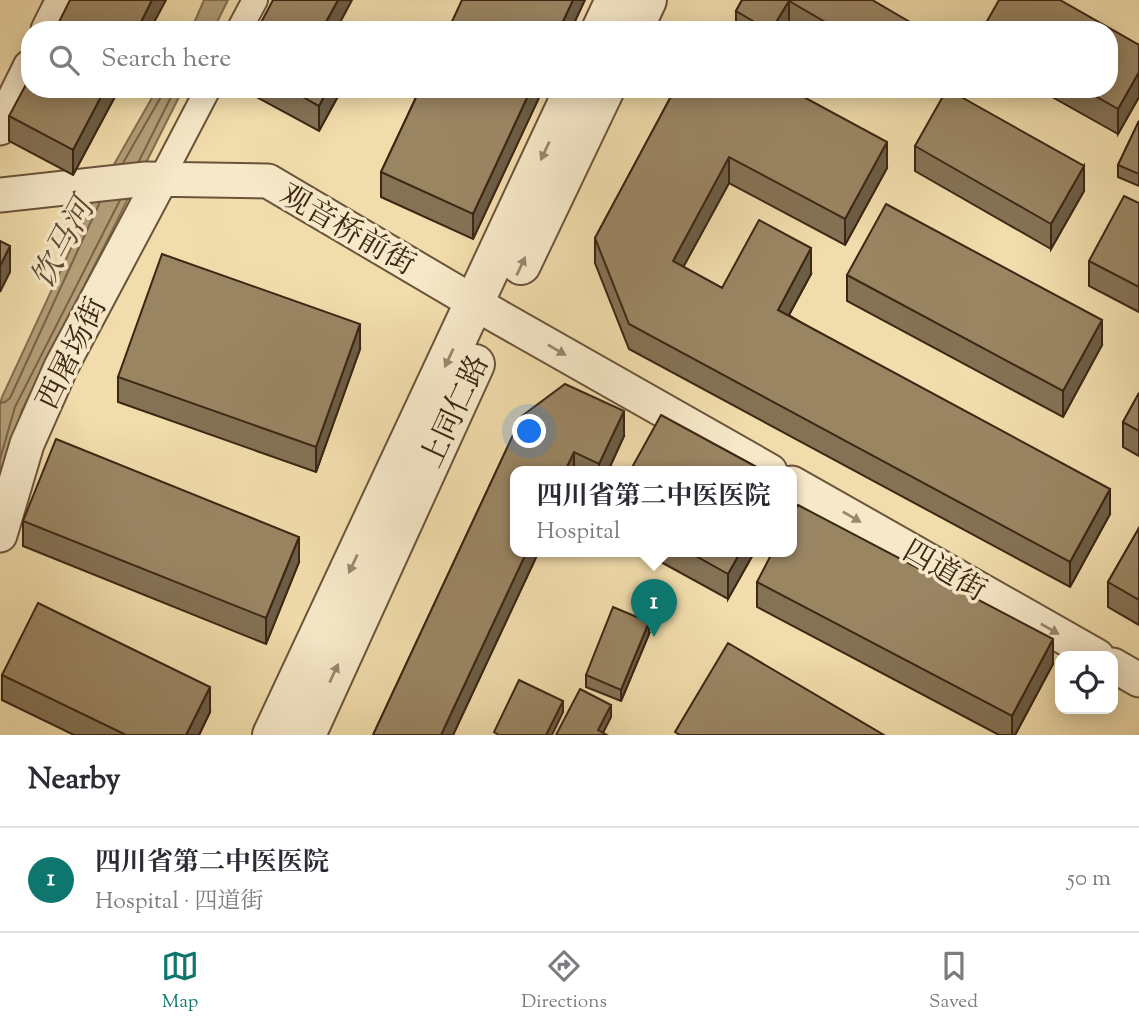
<!DOCTYPE html>
<meta charset="utf-8">
<style>
body{margin:0;font-family:"Sorts Mill Goudy","Noto Serif SC",serif;background:#f2f2f3;color:#2b2b33}
.controls{position:absolute;right:21px;bottom:21px;display:grid;overflow:hidden;border-radius:14px;box-shadow:0 4px 18px #0003}
.controls button{width:63px;height:63px;display:grid;place-items:center;padding:0;border:0;border-bottom:2px solid #e1e1e2;background:#fff;color:#2b2b33;font:35px sans-serif}
.you{position:absolute;left:530px;top:432px;width:24px;height:24px;margin:-18px;border:5px solid #fff;border-radius:50%;background:#1a73e8;box-shadow:0 0 0 10px #1a73e833}
.badge{display:grid;place-items:center;width:46px;height:46px;border-radius:50%;background:#0f766e;color:#fff;font-size:23px;font-weight:700}
.pin{position:absolute;translate:-50% -58px;filter:drop-shadow(0 2px 4px #0008)}
.pin::after{content:'';position:absolute;top:37px;width:24px;height:21px;background:inherit;clip-path:polygon(0 0,100% 0,50% 100%)}
.popup{position:absolute;left:510px;top:466px;width:287px;height:91px;box-sizing:border-box;display:grid;place-content:center;border-radius:14px;background:#fff;filter:drop-shadow(0 2px 5px #0005);font-size:23px;white-space:nowrap;color:#7c7c81}
.popup b{font-size:26px;color:#2b2b33}
.popup::after{content:'';position:absolute;left:50%;top:100%;margin-left:-14px;border:14px solid transparent;border-top-color:#fff}
.list{margin:0;padding:0;list-style:none}
h2{display:flex;justify-content:space-between;align-items:center;height:91px;margin:0;padding:0 28px;font-size:30px}
h2 small{font-size:23px;font-weight:400;color:#7c7c81}
.list li{display:grid;grid-template-columns:46px 1fr auto;gap:21px;align-items:center;box-sizing:border-box;height:105px;padding:0 28px;border-top:2px solid #e1e1e2}
.list b{display:block;font-size:26px;white-space:nowrap}
.list p{margin:0;font-size:23px;white-space:nowrap;color:#7c7c81}
.list em{font-size:23px;font-style:normal;color:#7c7c81}
.icon{flex:none;width:38px;height:38px;fill:none;stroke:currentColor;stroke-width:2;stroke-linecap:round;stroke-linejoin:round}
.map{position:relative;flex:none;width:1139px;height:735px;overflow:hidden}
.search{position:absolute;background:#fff;box-shadow:0 4px 18px #0003;left:21px;right:21px;top:21px;height:77px;display:flex;align-items:center;gap:18px;box-sizing:border-box;padding:0 24px;border-radius:28px;color:#7c7c81;font-size:26px}
.sheet{height:196px;background:#fff}
nav{display:flex;justify-content:space-around;align-items:center;box-sizing:border-box;height:98px;border-top:2px solid #e1e1e2;background:#fff;font-size:19px;color:#7c7c81}
nav a{display:grid;justify-items:center;gap:4px}
nav .on{color:#0f766e}
.map>svg:first-child{display:block}
</style>
<div class="map">
<svg width="1139" height="735" viewBox="0 0 1139 735">
<rect width="100%" height="100%" fill="#f1dcab"/>
<filter id="stains"><feTurbulence type="fractalNoise" baseFrequency=".00286" numOctaves="4"/><feColorMatrix values="0 0 0 0 .2 0 0 0 0 .09 0 0 0 0 .02 0 0 0 .5 -.17"/></filter>
<radialGradient id="worn" r=".72"><stop offset=".6" stop-color="#630" stop-opacity="0"/><stop offset="1" stop-color="#630" stop-opacity=".3"/></radialGradient>
<path fill="#b39e78" stroke="#836e50" stroke-width="2" d="M 204,0 L 228,0 L 213,30 L 191,30 Z
M 157,89 L 183,89 L 22,410 L 0,484 L 0,404 L 2,397 L 92,203 Z"/>
<g fill="none" stroke-linecap="round" stroke-linejoin="round">
<path stroke="#786246" stroke-width="2" d="M 139,161 L 175,89
M 123,163 L 162,95 L 162,89
M 0,403 L 5,402 L 10,398 L 100,202
M 0,459 L 15,407 L 120,200"/>
<defs>
<path id="pedestrian" d="M 239,30 L 255,0
M 161,179 L 208,89"/>
<path id="minor" d="M 48,30 L 63,0
M 0,128 L 30,67
M 0,195 L 146,179 L 268,181 L 497,316 L 770,471
M 792,483 L 1097,656
M 0,535 L 27,444 L 61,367 L 161,179
M 1113,665 L 1139,680"/>
<path id="tertiary" d="M 601,30 L 615,0
M 633,30 L 647,0
M 521,265 L 605,89
M 272,735 L 574,89
M 306,735 L 475,364"/>
</defs>
<use href="#pedestrian" stroke="#69543a" stroke-width="28"/>
<use href="#minor" stroke="#69543a" stroke-width="37"/>
<use href="#tertiary" stroke="#69543a" stroke-width="42"/>
<use href="#pedestrian" stroke="#f6e8c8" stroke-width="24"/>
<use href="#minor" stroke="#f6e8c8" stroke-width="33"/>
<use href="#tertiary" stroke="#f6e8c8" stroke-width="38"/>
</g>
<path fill="#847255" stroke="#3c2614" stroke-width="2" d="M 742,0 L 872,0 L 922,30 L 796,30 L 789,26 L 787,30 L 736,30 L 736,11 Z
M 1139,45 L 1139,97 L 1118,134 L 1038,89 L 1109,89 Z
M 119,89 L 73,175 L 9,141 L 9,116 Z
M 242,89 L 342,89 L 319,131 Z
M 420,89 L 543,89 L 473,239 L 381,197 L 381,172 Z
M 675,89 L 887,168 L 845,245 L 729,183 L 683,267 L 722,288 L 811,274 L 789,315 L 1110,514 L 1070,587 L 629,349 L 595,263 L 595,238 Z
M 1139,121 L 1139,186 L 1118,177 L 1118,165 Z
M 915,146 L 1084,191 L 1051,249 L 915,171 Z
M 1139,203 L 1139,312 L 1089,286 L 1089,261 Z
M 847,275 L 1102,345 L 1063,417 L 847,301 Z
M 360,349 L 316,472 L 118,402 L 118,377 Z
M 1139,393 L 1139,456 L 1123,447 L 1123,422 Z
M 522,416 L 624,436 L 608,471 L 516,471 L 516,551 L 539,551 L 453,735 L 373,735 Z
M 23,521 L 299,562 L 266,644 L 23,546 Z
M 1139,528 L 1139,625 L 1108,607 L 1108,582 Z
M 641,551 L 755,551 L 728,599 Z
M 757,582 L 1053,664 L 1015,735 L 999,735 L 757,607 Z
M 649,634 L 621,701 L 586,687 L 586,675 Z
M 2,675 L 210,712 L 199,735 L 74,735 L 2,700 Z"/>
<path fill="#6c5d45" stroke="#3c2614" stroke-width="2" d="M 152,0 L 166,0 L 150,30 L 137,30 Z
M 338,0 L 352,0 L 336,30 L 322,30 Z
M 573,0 L 585,0 L 571,30 L 559,30 Z
M 789,1 L 789,26 L 787,30 L 771,30 Z
M 1139,72 L 1139,97 L 1118,134 L 1118,109 Z
M 105,89 L 119,89 L 73,175 L 73,150 Z
M 328,89 L 342,89 L 319,131 L 319,106 Z
M 531,89 L 543,89 L 473,239 L 473,214 Z
M 887,142 L 887,168 L 845,245 L 845,219 Z
M 729,157 L 729,183 L 673,286 L 673,261 Z
M 1084,166 L 1084,191 L 1051,249 L 1051,224 Z
M 10,246 L 10,272 L 0,292 L 0,266 Z
M 811,248 L 811,274 L 778,335 L 778,310 Z
M 1102,320 L 1102,345 L 1063,417 L 1063,391 Z
M 360,324 L 360,349 L 316,472 L 316,447 Z
M 624,411 L 624,436 L 608,471 L 599,471 L 599,464 Z
M 574,452 L 574,471 L 565,471 Z
M 1110,489 L 1110,514 L 1070,587 L 1070,562 Z
M 299,537 L 299,562 L 266,644 L 266,618 Z
M 527,551 L 539,551 L 453,735 L 441,735 Z
M 741,551 L 755,551 L 728,599 L 728,574 Z
M 649,622 L 649,634 L 621,701 L 621,690 Z
M 1053,639 L 1053,664 L 1015,735 L 1012,735 L 1012,716 Z
M 210,687 L 210,712 L 199,735 L 186,735 Z
M 563,701 L 563,712 L 552,735 L 546,735 Z
M 611,705 L 611,717 L 602,735 L 598,730 Z"/>
<path fill="#9a8563" stroke="#3c2614" stroke-width="2" d="M 70,0 L 152,0 L 137,30 L 55,30 Z
M 273,0 L 338,0 L 322,29 L 325,30 L 257,30 Z
M 462,0 L 573,0 L 559,30 L 448,30 Z
M 742,0 L 872,0 L 922,29 L 839,30 L 789,1 L 771,30 L 768,30 L 736,11 Z
M 999,0 L 1060,0 L 1139,45 L 1139,72 L 1118,109 L 1083,89 L 1109,89 L 1109,30 L 982,30 Z
M 30,77 L 30,89 L 105,89 L 73,150 L 9,116 Z
M 289,89 L 328,89 L 319,106 Z
M 420,89 L 531,89 L 473,214 L 381,172 Z
M 675,89 L 789,89 L 887,142 L 845,219 L 729,157 L 673,261 L 722,288 L 759,220 L 811,248 L 778,310 L 1110,489 L 1070,562 L 629,324 L 595,238 Z
M 947,89 L 1084,166 L 1051,224 L 915,146 Z
M 1139,121 L 1139,174 L 1118,165 Z
M 1124,196 L 1139,203 L 1139,287 L 1089,261 Z
M 886,204 L 1102,320 L 1063,391 L 847,275 Z
M 0,241 L 10,246 L 0,266 Z
M 162,254 L 360,324 L 316,447 L 118,377 Z
M 565,384 L 624,411 L 599,464 L 574,452 L 565,471 L 516,471 L 516,551 L 527,551 L 441,735 L 373,735 L 522,416 Z
M 1139,393 L 1139,431 L 1123,422 Z
M 661,415 L 764,471 L 630,471 Z
M 56,439 L 299,537 L 266,618 L 23,521 Z
M 798,505 L 1053,639 L 1012,716 L 757,582 L 773,551 L 792,551 L 792,515 Z
M 1139,528 L 1139,600 L 1108,582 Z
M 687,551 L 741,551 L 728,574 Z
M 38,603 L 210,687 L 186,735 L 126,735 L 2,675 Z
M 613,607 L 649,622 L 621,690 L 586,675 Z
M 728,643 L 884,735 L 680,735 L 675,732 Z
M 519,680 L 563,701 L 546,735 L 499,735 L 494,732 Z
M 580,689 L 611,705 L 598,730 L 607,735 L 556,735 Z"/>
<defs><path id="oneway-solid" d="M-6-.8H1V-3.2L6.5 0L1 3.2V.8H-6Z" transform="scale(1.75)"/></defs>
<g fill="#99876e">
<use href="#oneway-solid" transform="translate(545 151) rotate(115)"/>
<use href="#oneway-solid" transform="translate(521 266) rotate(-65)"/>
<use href="#oneway-solid" transform="translate(557 350) rotate(30)"/>
<use href="#oneway-solid" transform="translate(449 358) rotate(115)"/>
<use href="#oneway-solid" transform="translate(852 517) rotate(30)"/>
<use href="#oneway-solid" transform="translate(353 564) rotate(115)"/>
<use href="#oneway-solid" transform="translate(1050 629) rotate(30)"/>
<use href="#oneway-solid" transform="translate(334 673) rotate(-65)"/>
</g>
<g text-anchor="middle" stroke-width="7" stroke-linejoin="round" paint-order="stroke">
<g font-size="30" fill="#3c2614" stroke="#f6e8c8">
<text transform="translate(348 229) rotate(30)" y="10">观音桥前街</text>
<text transform="translate(71 353) rotate(-64)" y="10">西屠场街</text>
<text transform="translate(454 411) rotate(-65)" y="10">上同仁路</text>
<text transform="translate(945 570) rotate(30)" y="10">四道街</text>
</g>
<g font-size="32" font-style="italic" fill="#604a32" stroke="#f6e8c8">
<text transform="translate(62 243) rotate(-62)" y="11">饮马河</text>
</g>
</g>
<rect width="100%" height="100%" filter="url(#stains)"/>
<rect width="100%" height="100%" fill="url(#worn)"/>
</svg>
<div class="controls">
<button><svg class="icon" aria-label="locate" viewBox="0 0 24 24"><circle cx="12" cy="12" r="6"/><path d="M12 2v4M12 18v4M2 12h4M18 12h4"/></svg></button>
</div>
<div class="you"></div>
<div class="pin badge" style="left:654px;top:637px">1</div>
<div class="popup"><b>四川省第二中医医院</b>Hospital</div>
<div class="search"><svg class="icon" aria-label="search" viewBox="0 0 24 24"><circle cx="10" cy="10" r="6"/><path d="M15 15l6 6"/></svg>Search here</div>
</div>
<section class="sheet">
<h2>Nearby<small></small></h2>
<ul class="list">
<li><span class="badge">1</span><div><b>四川省第二中医医院</b><p>Hospital · 四道街</p></div><em>50 m</em></li>
</ul>
</section>
<nav>
<a class="on"><svg class="icon" aria-label="map" viewBox="0 0 24 24"><path d="M3 6l6-2 6 2 6-2v14l-6 2-6-2-6 2zM9 4v14M15 6v14"/></svg>Map</a>
<a><svg class="icon" aria-label="directions" viewBox="0 0 24 24"><path d="M12 3l9 9-9 9-9-9zM9 14v-3h6M13 9l2 2-2 2"/></svg>Directions</a>
<a><svg class="icon" aria-label="saved" viewBox="0 0 24 24"><path d="M7 4h10v16l-5-4-5 4z"/></svg>Saved</a>
</nav>
